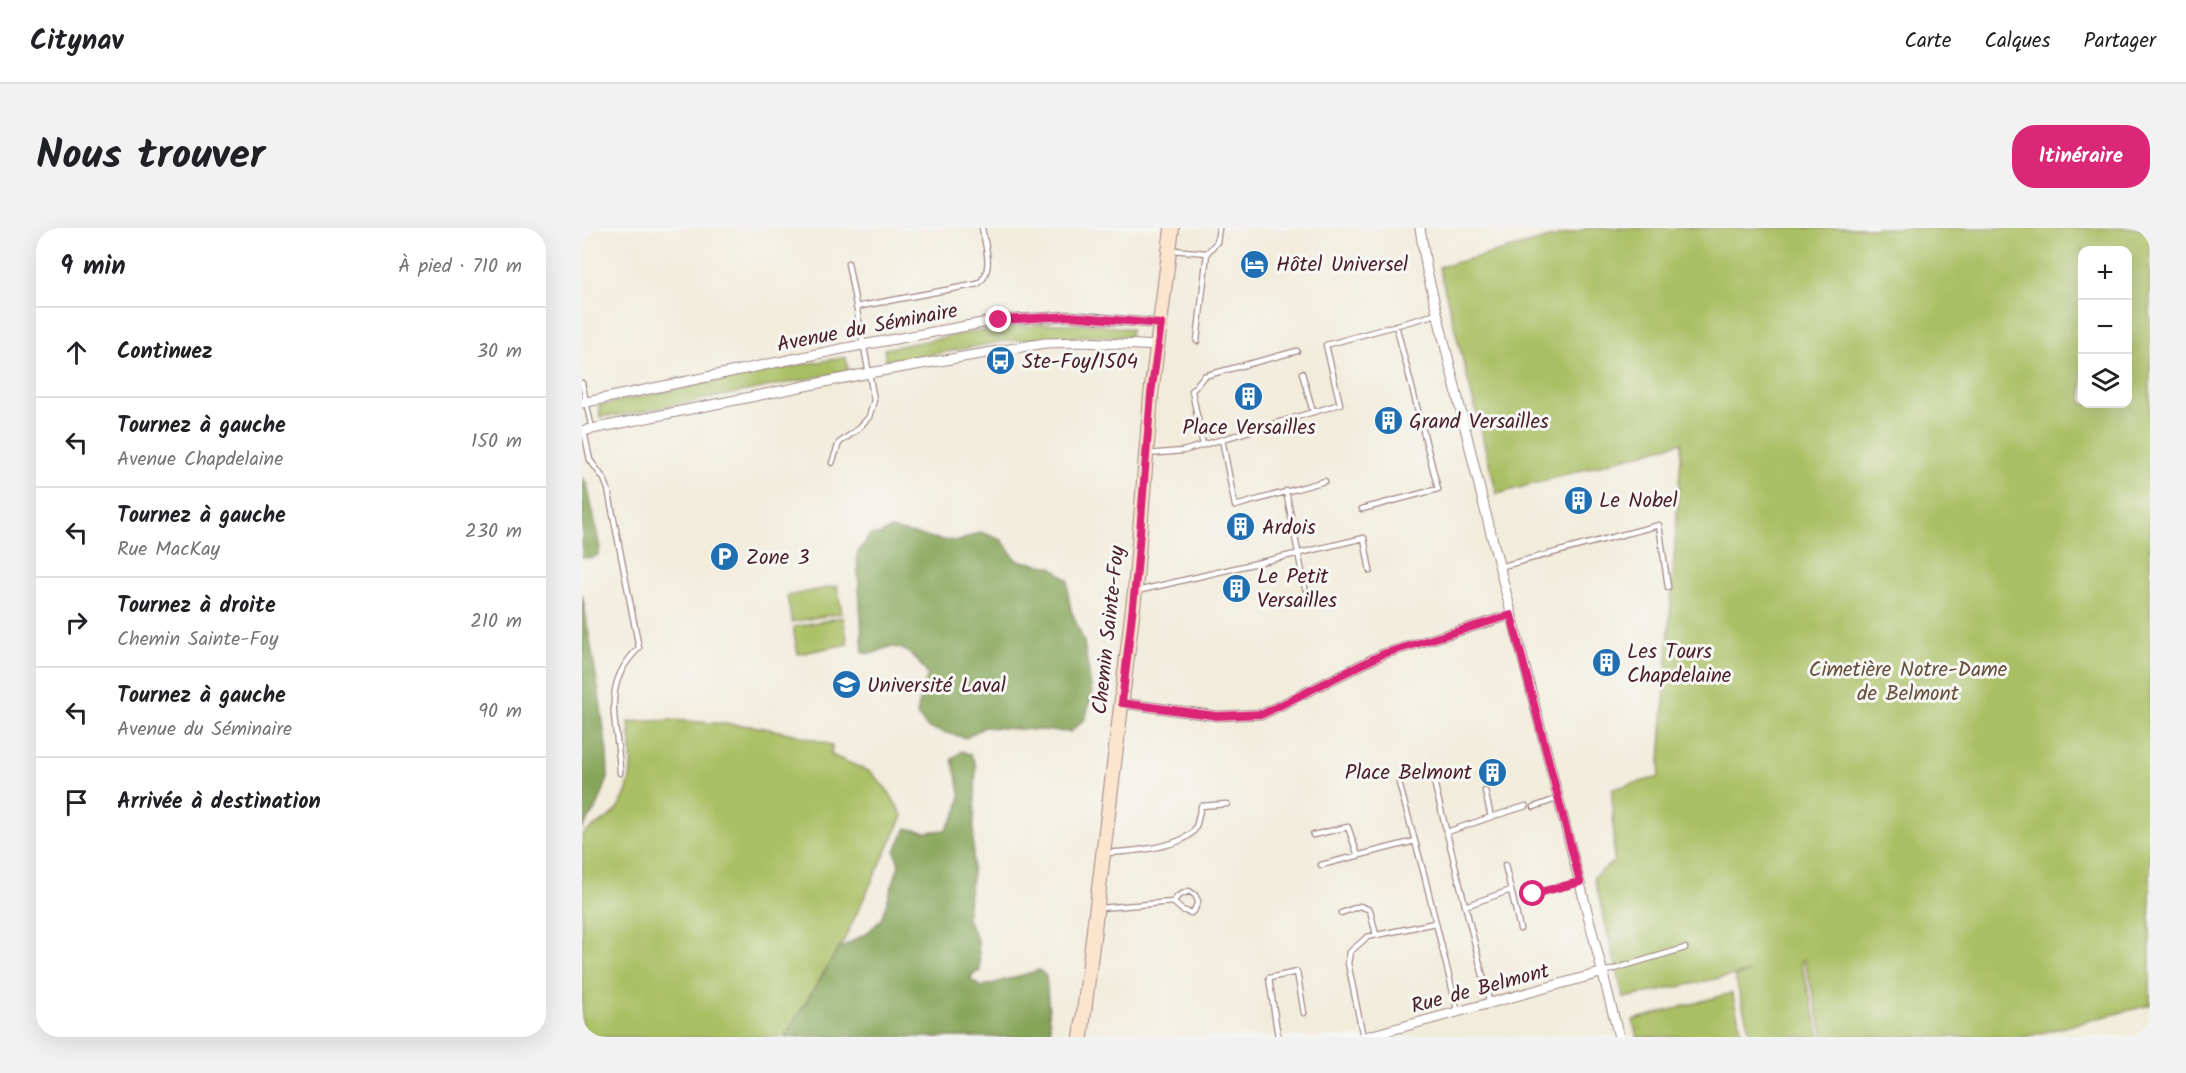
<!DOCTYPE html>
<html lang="fr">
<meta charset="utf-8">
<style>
body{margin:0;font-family:Kalam,sans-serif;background:#f2f2f2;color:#202124}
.controls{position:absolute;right:18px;top:18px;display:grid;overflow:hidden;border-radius:12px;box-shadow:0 6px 24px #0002}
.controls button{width:54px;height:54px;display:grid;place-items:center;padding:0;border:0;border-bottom:2px solid #e0e0e0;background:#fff;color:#202124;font:30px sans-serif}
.stop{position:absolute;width:18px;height:18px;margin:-14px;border:4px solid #db2777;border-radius:50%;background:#fff}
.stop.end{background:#db2777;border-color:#fff;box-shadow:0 2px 6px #0008}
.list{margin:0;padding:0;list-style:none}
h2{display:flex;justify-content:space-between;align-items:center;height:78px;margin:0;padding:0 24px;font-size:26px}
h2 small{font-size:20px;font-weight:400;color:#757577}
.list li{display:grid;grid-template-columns:39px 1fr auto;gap:18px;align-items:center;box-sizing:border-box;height:90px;padding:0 24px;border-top:2px solid #e0e0e0}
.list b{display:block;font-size:22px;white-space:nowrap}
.list p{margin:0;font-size:20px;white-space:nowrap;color:#757577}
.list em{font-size:20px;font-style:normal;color:#757577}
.icon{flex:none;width:33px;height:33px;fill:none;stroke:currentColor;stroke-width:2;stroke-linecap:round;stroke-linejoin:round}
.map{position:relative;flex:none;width:1568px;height:809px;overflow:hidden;border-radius:24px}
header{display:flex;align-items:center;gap:36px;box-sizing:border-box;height:84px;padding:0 30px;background:#fff;border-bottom:2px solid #e0e0e0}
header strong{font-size:28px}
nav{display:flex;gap:33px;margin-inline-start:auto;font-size:21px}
.intro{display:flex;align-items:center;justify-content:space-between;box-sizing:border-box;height:144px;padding:0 36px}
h1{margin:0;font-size:42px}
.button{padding:15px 27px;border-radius:24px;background:#db2777;color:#fff;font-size:21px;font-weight:700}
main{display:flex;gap:36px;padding:0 36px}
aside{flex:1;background:#fff;border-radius:24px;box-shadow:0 6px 24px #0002}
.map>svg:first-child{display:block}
</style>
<header>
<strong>Citynav</strong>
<nav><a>Carte</a><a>Calques</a><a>Partager</a></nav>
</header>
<div class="intro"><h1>Nous trouver</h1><a class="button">Itinéraire</a></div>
<main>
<aside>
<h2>9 min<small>À pied · 710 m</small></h2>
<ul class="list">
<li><svg class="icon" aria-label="ahead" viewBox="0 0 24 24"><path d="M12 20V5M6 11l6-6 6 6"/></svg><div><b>Continuez</b></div><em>30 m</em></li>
<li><svg class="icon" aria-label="left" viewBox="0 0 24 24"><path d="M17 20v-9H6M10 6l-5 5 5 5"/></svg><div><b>Tournez à gauche</b><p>Avenue Chapdelaine</p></div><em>150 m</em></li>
<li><svg class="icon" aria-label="left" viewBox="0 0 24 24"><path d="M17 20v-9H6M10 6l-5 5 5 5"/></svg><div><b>Tournez à gauche</b><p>Rue MacKay</p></div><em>230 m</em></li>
<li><svg class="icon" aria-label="right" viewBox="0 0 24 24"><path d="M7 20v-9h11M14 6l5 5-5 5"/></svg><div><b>Tournez à droite</b><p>Chemin Sainte-Foy</p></div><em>210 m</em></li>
<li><svg class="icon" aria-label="left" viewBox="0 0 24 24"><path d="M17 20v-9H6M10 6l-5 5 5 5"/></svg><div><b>Tournez à gauche</b><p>Avenue du Séminaire</p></div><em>90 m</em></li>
<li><svg class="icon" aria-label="arrive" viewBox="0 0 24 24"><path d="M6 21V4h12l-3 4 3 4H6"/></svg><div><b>Arrivée à destination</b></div></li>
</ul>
</aside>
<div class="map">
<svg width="1568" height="809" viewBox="0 0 1568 809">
<rect width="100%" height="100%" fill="#f6f6f2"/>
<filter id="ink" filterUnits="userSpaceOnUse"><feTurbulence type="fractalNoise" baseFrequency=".0167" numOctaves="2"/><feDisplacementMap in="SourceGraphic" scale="12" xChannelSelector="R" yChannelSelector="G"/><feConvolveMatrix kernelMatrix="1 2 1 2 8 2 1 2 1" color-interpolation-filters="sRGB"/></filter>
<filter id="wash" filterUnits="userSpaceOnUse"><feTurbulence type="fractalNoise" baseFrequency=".008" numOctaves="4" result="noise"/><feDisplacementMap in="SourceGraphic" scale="24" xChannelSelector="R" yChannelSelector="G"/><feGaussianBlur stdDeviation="1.35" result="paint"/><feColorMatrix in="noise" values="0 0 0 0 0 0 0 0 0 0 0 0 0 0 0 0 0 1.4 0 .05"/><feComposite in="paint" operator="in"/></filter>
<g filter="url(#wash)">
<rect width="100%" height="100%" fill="#f2ecdb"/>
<path fill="#aabf64" stroke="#7a6f48" stroke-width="1.5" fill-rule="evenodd" d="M 1007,0 L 1568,0 L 1568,777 L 1443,809 L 1242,809 L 1222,732 L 1219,734 L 1238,809 L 1169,809 L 1153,749 L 1167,744 L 1042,770 L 1012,649 L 1032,633 L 1030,561 L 1077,549 L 1100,214 L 915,266 L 857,39 ZM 1500,22 L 1546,22 L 1546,176 L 1500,176 Z
M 463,96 L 511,96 L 549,101 L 548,109 L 502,108 L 424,113 L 319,132 L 304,132 L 302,121 L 390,104 Z
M 264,129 L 266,143 L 47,186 L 18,189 L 17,177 L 211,138 Z
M 255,358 L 260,385 L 210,394 L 205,368 Z
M 261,389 L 266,416 L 216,426 L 211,399 Z
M 90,492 L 171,498 L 212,506 L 250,517 L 249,527 L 289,544 L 306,563 L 321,588 L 262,712 L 203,809 L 0,809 L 0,606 C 9,600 20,595 28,588 C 55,564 50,526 47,494 Z
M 1150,765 L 1161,809 L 1055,809 L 1051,792 Z"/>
<path fill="#87a65a" stroke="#686242" stroke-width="1.5" d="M 0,250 L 5,256 L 18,320 L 16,327 L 10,330 L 0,329 Z
M 309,301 L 360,312 L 377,313 L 399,304 L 420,312 L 434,332 L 470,339 L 486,352 L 486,366 L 489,382 L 502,414 L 510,466 L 503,491 L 488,504 L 402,499 L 384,510 L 346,500 L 335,487 L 339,466 L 346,447 C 338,435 326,418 309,419 C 298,420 297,427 281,425 L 275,326 L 288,307 L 297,307 Z
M 0,366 L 17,465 L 25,525 L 26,550 L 16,577 L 0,601 Z
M 380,523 L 389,527 L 394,537 L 390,651 L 387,665 L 385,691 L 396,713 L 398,743 L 392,745 L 388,751 L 399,759 L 457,742 L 464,748 L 469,809 L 203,809 L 256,721 L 285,705 L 299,692 L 317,637 L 313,623 L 325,600 L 344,604 L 363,602 C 386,574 378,563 370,531 Z"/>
</g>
<g filter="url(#ink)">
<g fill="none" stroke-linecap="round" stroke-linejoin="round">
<defs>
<path id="lane" d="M 590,22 L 625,25
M 274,79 L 396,56 C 413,43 403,17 400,0
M 615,113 L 625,25 L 635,14 L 637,0
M 720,145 L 731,184
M 0,155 L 10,201
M 2,203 L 8,232 L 22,251 L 26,261 L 57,420 C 16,459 37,497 38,545
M 640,211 L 653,278 L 743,253
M 621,217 L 610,163 L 622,148 L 715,123
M 565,226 L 601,223 L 758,176 L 744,117 L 855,86
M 250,235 L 257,215 L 275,202 L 287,189 L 292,172 L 266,35
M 704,263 L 723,360
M 780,281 L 856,261 L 814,97
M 917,339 L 1077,297 L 1086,359
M 555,363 L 782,310 L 788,343
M 850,546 L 908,776
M 817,555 L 842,646 L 876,785
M 952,579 L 977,570
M 909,589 L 944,578
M 865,604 L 909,589 L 903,563
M 731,607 L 766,599 L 776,628
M 523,625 C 543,624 602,620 613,601 C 616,595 617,585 619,578 L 645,576
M 739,637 L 833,613
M 923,637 L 929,662
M 951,666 L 998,654
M 883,678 L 929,662 L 938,701
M 518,680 L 591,674 L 600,682 L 609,685 L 613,681 L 616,673 L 613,667 L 607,663 L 596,668 L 591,674
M 759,685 L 778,678 L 788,682 L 794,707
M 1022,744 L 1103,720
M 696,809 L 687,750 L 715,744 L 722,785
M 781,809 L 766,735 L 768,724 L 785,709 L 853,695"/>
<path id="street" d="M 838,0 L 845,43 L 901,274 L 1037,809
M 0,175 L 264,120 L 417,92 L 488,88 L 579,96
M 0,203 L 287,145 L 463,115 L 502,114 L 576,118
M 540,475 L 635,488 L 681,486 L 801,426 L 929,387
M 783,809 L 1022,744"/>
<path id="secondary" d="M 499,809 L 553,363 L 569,167 L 590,0"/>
</defs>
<use href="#lane" stroke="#9e8683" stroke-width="7"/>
<use href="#street" stroke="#9e8683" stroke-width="11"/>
<use href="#secondary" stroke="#9e8683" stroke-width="16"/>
<use href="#lane" stroke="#fff" stroke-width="4.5"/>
<use href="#street" stroke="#fff" stroke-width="9"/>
<use href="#secondary" stroke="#fbe5cf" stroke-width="14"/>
</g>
</g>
<g fill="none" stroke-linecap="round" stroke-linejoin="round" filter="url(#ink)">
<path stroke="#db2777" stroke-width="8" d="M 417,92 L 488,88 L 579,96 L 569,166 L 555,342 L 540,475 L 635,488 L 681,486 L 801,426 L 929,387 L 998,654 L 951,666"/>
</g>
<defs>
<symbol id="hotel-disc" viewBox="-11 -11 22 22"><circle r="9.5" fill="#1f6fb2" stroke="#f6f6f2"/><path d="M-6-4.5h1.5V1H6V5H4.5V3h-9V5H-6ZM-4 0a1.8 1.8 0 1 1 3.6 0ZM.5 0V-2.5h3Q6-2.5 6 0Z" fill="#fff"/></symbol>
<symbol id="bus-disc" viewBox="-11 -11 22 22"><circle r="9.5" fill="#1f6fb2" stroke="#f6f6f2"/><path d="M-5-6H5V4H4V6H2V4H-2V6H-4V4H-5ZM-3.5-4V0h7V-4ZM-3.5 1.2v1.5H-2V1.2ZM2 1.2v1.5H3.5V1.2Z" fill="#fff"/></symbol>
<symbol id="building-disc" viewBox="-11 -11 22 22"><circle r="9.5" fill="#1f6fb2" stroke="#f6f6f2"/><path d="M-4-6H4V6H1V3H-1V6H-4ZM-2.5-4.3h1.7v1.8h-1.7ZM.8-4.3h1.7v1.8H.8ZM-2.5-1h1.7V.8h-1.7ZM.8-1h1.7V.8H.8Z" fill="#fff"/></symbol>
<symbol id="parking-disc" viewBox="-11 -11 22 22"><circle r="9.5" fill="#1f6fb2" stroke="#f6f6f2"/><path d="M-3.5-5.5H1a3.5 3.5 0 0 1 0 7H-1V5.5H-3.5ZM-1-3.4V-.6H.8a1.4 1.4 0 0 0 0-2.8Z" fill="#fff"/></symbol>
<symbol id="university-disc" viewBox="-11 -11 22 22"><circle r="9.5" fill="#1f6fb2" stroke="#f6f6f2"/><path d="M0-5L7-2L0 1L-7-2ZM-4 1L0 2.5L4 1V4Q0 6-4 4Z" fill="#fff"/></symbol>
</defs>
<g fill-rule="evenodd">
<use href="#hotel-disc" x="656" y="20" width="33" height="33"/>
<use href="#bus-disc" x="402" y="116" width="33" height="33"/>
<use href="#building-disc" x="650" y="152" width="33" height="33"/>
<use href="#building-disc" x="790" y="176" width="33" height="33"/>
<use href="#building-disc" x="980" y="256" width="33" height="33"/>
<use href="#building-disc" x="642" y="282" width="33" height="33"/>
<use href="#parking-disc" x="126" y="312" width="33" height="33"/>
<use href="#building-disc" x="638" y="344" width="33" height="33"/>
<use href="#building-disc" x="1008" y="418" width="33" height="33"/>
<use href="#university-disc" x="248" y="440" width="33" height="33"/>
<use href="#building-disc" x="894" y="528" width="33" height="33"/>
</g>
<g text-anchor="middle" stroke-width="6" stroke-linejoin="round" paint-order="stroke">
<g font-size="21" fill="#4a1f2b" stroke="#f6f6f2" text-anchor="start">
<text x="694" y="43">Hôtel Universel</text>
<text x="440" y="140">Ste-Foy/1504</text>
<text x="827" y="200">Grand Versailles</text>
<text x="667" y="206" text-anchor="middle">Place Versailles</text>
<text x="1017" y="279">Le Nobel</text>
<text x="680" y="306">Ardois</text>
<text x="164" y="336">Zone 3</text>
<text x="675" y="355">Le Petit<tspan x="675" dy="24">Versailles</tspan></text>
<text x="1045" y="430">Les Tours<tspan x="1045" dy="24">Chapdelaine</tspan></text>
<text x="285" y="464">Université Laval</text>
<text x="890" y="551" text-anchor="end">Place Belmont</text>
</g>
<g font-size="21" fill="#4a1f2b" stroke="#f6f6f2">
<text transform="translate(285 99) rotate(-11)" y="7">Avenue du Séminaire</text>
<text transform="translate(526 402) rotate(-84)" y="7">Chemin Sainte-Foy</text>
<text transform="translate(898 760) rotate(-15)" y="7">Rue de Belmont</text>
</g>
<g font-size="21" fill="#674f3c" stroke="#f6f6f2">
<text x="1326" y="448">Cimetière Notre-Dame<tspan x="1326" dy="24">de Belmont</tspan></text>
</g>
</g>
</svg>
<div class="controls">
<button>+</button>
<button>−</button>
<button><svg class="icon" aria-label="layers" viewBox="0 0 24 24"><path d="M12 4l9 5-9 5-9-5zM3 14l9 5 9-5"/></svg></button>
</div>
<div class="stop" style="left:951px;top:666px"></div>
<div class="stop end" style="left:417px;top:92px"></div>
</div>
</main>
